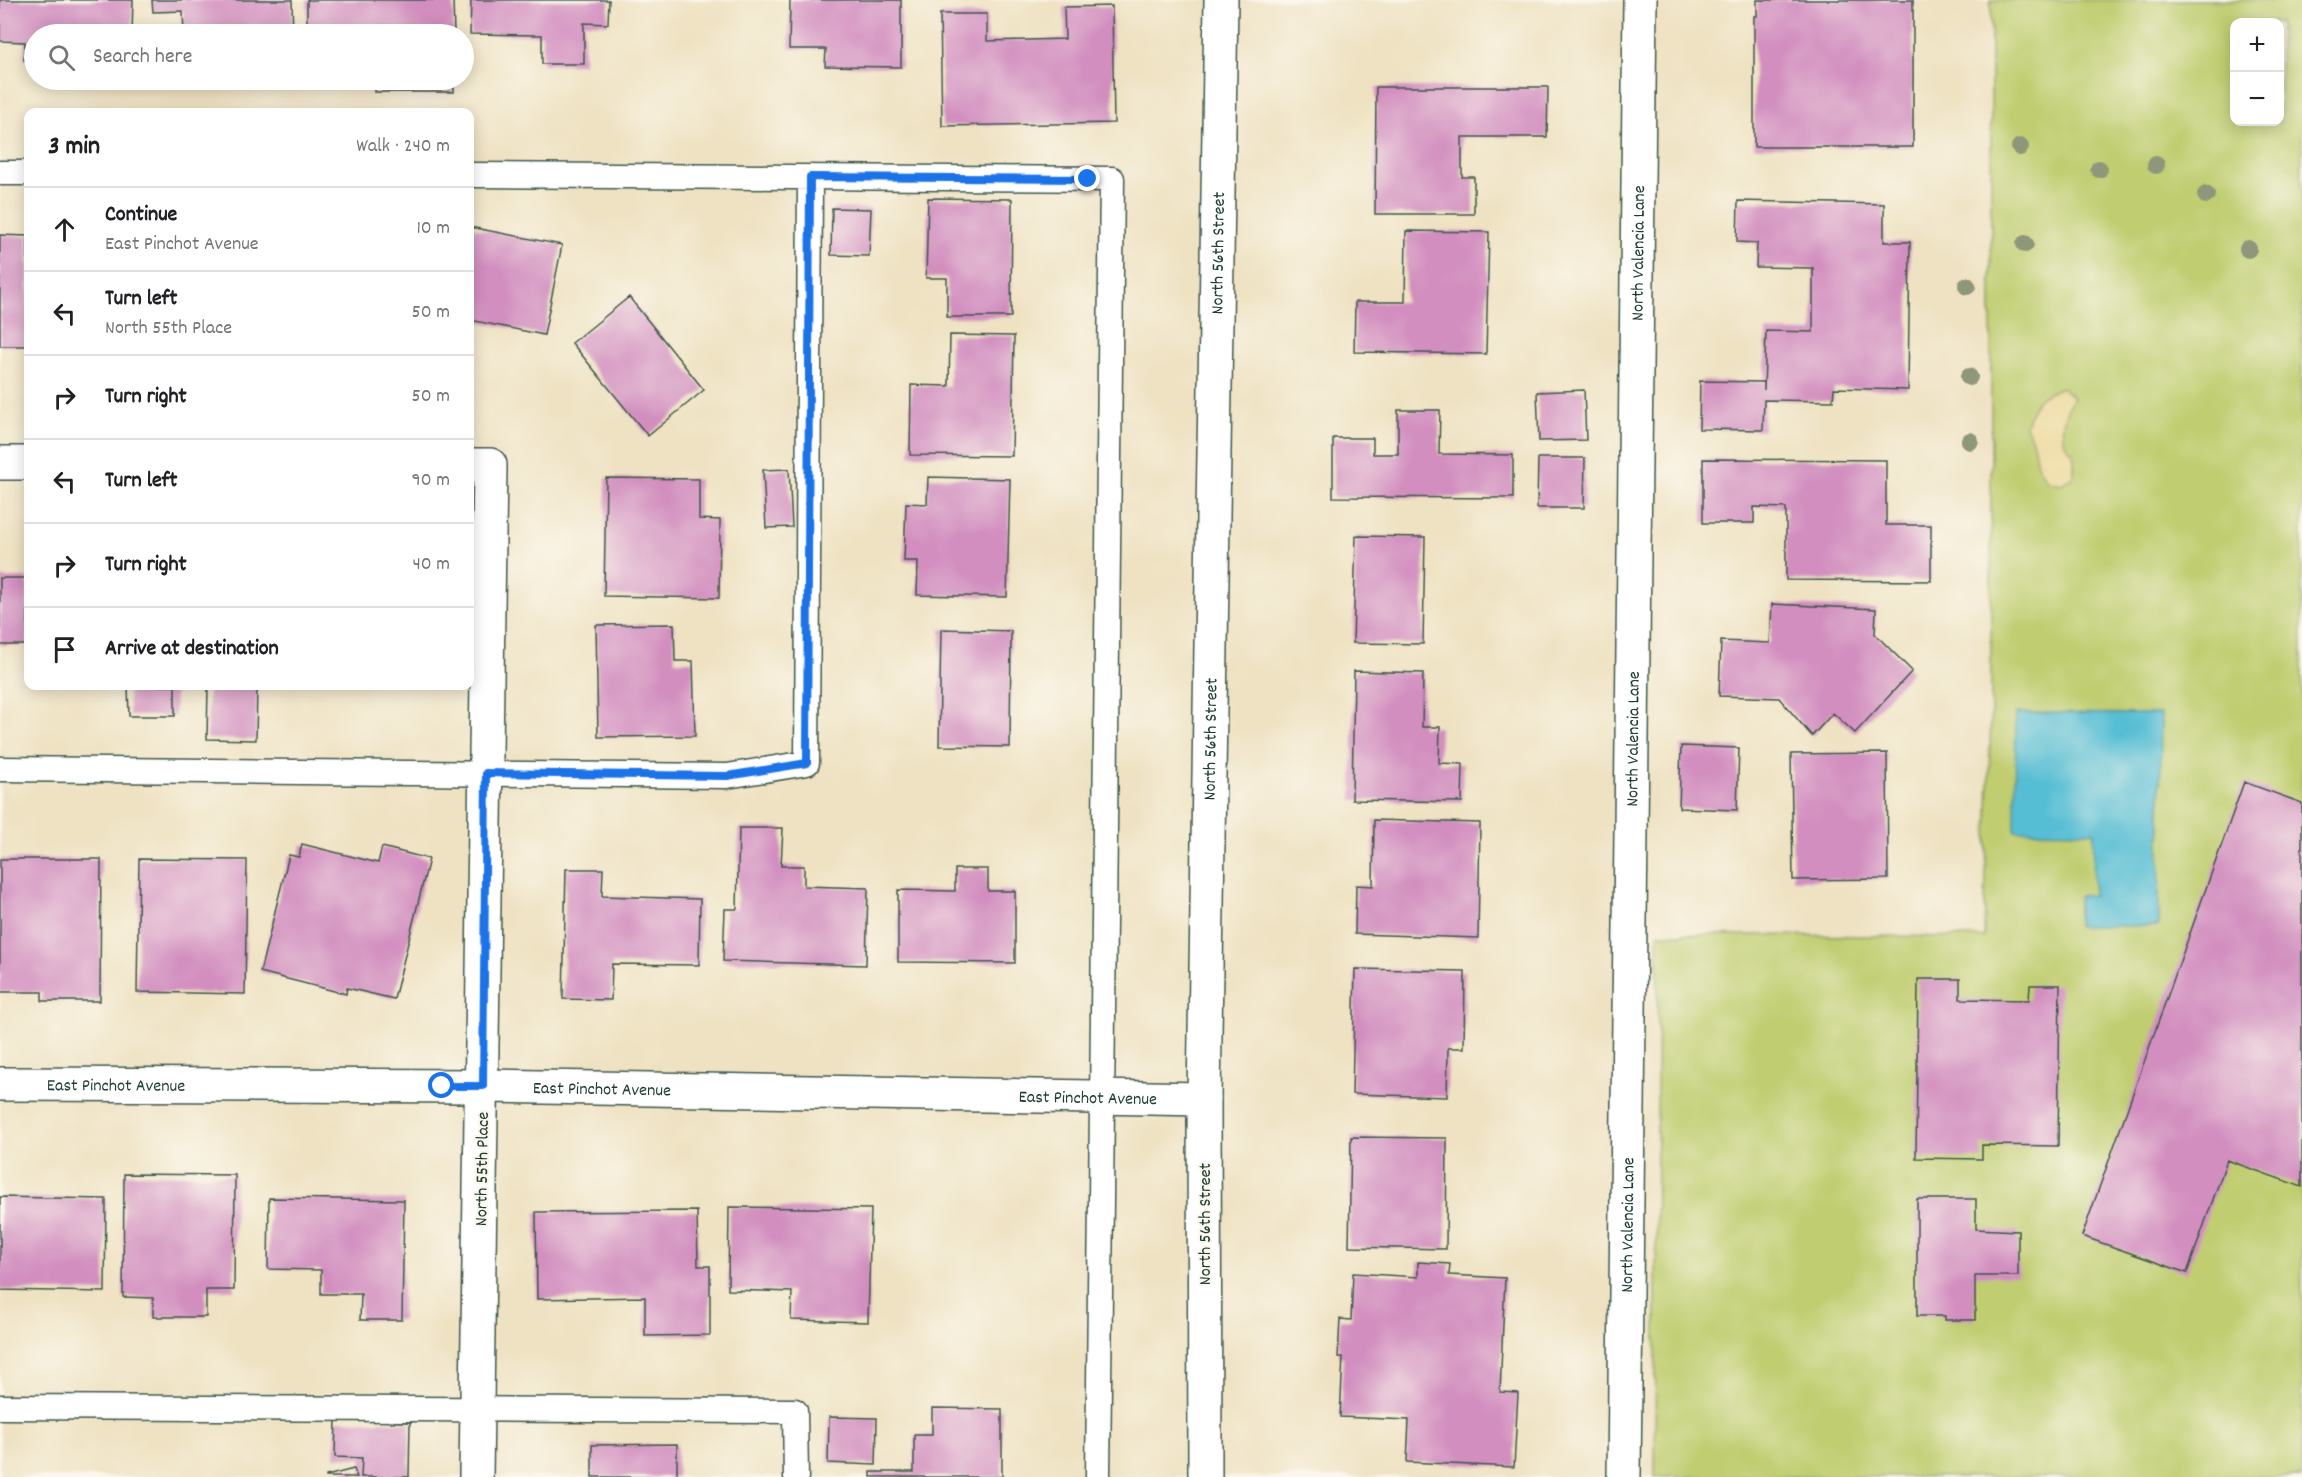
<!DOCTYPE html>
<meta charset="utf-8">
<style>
body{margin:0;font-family:Dekko,sans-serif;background:#f6f6f6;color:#202124}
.controls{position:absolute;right:18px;top:18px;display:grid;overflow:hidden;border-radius:12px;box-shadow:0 3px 15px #0003}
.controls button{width:54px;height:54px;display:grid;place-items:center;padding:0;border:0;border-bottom:2px solid #e0e0e0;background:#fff;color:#202124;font:30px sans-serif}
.stop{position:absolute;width:18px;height:18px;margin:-14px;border:4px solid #1a73e8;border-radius:50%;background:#fff}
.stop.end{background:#1a73e8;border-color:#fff;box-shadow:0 2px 6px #0008}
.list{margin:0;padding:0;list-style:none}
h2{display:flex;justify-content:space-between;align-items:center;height:78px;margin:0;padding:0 24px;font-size:26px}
h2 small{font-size:20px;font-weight:400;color:#757577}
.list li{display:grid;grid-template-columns:39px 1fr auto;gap:18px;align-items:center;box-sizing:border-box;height:84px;padding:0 24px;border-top:2px solid #e0e0e0}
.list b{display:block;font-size:22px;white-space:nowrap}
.list p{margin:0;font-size:20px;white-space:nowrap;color:#757577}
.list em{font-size:20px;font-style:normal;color:#757577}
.icon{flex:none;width:33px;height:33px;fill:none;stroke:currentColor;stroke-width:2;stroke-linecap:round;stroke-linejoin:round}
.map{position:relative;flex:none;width:2302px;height:1477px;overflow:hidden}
.search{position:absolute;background:#fff;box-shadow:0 3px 15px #0003;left:24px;top:24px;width:450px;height:66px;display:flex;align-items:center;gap:15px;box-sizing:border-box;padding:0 21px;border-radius:33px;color:#757577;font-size:22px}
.panel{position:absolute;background:#fff;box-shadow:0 3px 15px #0003;left:24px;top:108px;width:450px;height:582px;border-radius:12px}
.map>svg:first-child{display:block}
</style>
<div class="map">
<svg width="2302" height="1477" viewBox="0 0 2302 1477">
<rect width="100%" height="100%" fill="#fbf7ec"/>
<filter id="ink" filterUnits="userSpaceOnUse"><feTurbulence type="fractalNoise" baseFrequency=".0167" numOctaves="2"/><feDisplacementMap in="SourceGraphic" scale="12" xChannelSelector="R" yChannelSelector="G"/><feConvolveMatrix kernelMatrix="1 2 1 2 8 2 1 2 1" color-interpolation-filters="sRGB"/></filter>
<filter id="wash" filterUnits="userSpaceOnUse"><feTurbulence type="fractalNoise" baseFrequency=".008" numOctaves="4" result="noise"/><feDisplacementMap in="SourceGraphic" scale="24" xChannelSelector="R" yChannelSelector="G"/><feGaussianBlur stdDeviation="1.35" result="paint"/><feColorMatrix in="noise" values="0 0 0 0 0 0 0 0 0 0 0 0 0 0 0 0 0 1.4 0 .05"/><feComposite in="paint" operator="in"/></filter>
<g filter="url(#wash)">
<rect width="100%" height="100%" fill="#efe2c2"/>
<path fill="#c0cd6f" stroke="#708552" stroke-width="1.5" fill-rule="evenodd" d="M 1991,0 L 2302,0 L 2302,1477 L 1655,1477 L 1658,934 L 1984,937 L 1991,713 ZM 2234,22 L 2280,22 L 2280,122 L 2234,122 Z"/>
<path fill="#eeda9e" stroke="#868c69" stroke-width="1.5" d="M 2062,387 L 2073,397 C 2066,410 2058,430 2066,445 C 2067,448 2070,449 2072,452 C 2076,459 2074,469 2073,477 L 2061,484 L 2047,481 L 2037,465 L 2033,443 L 2026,426 C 2035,400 2036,397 2062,387 Z"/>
<path fill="#57bed4" stroke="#3b7e84" stroke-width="1.5" d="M 2016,713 L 2161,714 L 2159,926 L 2078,926 L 2078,896 L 2093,895 L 2094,832 L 2015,831 Z"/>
<g id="blocks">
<path fill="#d28ebf" d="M 0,0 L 133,0 L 132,34 L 34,34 L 34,60 L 24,60 L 25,42 L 0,41 Z
M 152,0 L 292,0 L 293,34 L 184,34 L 183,11 L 153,12 Z
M 307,0 L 453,0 L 454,34 L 307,34 Z
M 471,0 L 609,0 L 608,24 L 584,23 L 584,64 L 542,64 L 542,35 L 470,34 Z
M 790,0 L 901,0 L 901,67 L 825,66 L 826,49 L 789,49 Z
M 1757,0 L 1913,0 L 1913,147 L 1754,147 L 1754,16 L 1757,16 Z
M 1112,6 L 1114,123 L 942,126 L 940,14 L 987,14 L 987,41 L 1065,39 L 1064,7 Z
M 375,80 L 454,80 L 454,92 L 375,92 Z
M 1376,87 L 1548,87 L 1547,137 L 1462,137 L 1462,177 L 1474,177 L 1474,214 L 1375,214 Z
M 928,198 L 1012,199 L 1011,317 L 947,317 L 947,278 L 926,278 Z
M 1738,201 L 1884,204 L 1884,242 L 1910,242 L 1908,390 L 1834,388 L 1833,401 L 1764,400 L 1763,430 L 1699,429 L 1700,381 L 1764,382 L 1764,390 L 1766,331 L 1813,332 L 1813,268 L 1756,267 L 1757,243 L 1737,242 Z
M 832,208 L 871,209 L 869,256 L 831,255 Z
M 470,227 L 562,245 L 544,335 L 470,320 Z
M 1406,231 L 1489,232 L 1486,354 L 1354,352 L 1355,302 L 1405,302 Z
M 0,235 L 28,236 L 28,346 L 0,346 Z
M 629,297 L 704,390 L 648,436 L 572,343 Z
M 950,335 L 1014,336 L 1012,456 L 910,455 L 911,385 L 949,386 Z
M 1584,390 L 1586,440 L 1539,441 L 1537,392 Z
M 1398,410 L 1440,410 L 1439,454 L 1513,455 L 1513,498 L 1333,497 L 1333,438 L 1373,438 L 1373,454 L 1398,454 Z
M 1538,458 L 1585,458 L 1584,508 L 1537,508 Z
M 1703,459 L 1886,460 L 1886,525 L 1931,525 L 1931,581 L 1786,580 L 1786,508 L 1754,507 L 1754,523 L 1703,523 Z
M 789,469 L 792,527 L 766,528 L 763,470 Z
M 928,477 L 1010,479 L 1007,597 L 917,595 L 918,561 L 904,561 L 906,503 L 927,504 Z
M 606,478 L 699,479 L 699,519 L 720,520 L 719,598 L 604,596 Z
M 1356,536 L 1425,537 L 1423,644 L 1353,643 Z
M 0,578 L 28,578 L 28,645 L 0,645 Z
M 1772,604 L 1876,609 L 1875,634 L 1912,671 L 1855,733 L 1833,713 L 1812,736 L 1779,698 L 1719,696 L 1721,641 L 1770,643 Z
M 674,624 L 675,661 L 693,661 L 695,736 L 598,737 L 596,625 Z
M 941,629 L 1011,631 L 1010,747 L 939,746 Z
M 1354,671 L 1423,673 L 1422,727 L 1440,727 L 1439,763 L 1463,764 L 1462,802 L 1352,800 Z
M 128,686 L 175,686 L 175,716 L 129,716 Z
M 208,686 L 257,686 L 256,740 L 207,739 Z
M 1681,746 L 1739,748 L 1737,810 L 1679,808 Z
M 1887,753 L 1888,879 L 1793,880 L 1791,754 Z
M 2244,782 L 2302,803 L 2302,1187 L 2227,1160 L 2187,1273 L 2082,1236 Z
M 1374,820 L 1480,823 L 1478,938 L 1355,934 L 1356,885 L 1373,886 Z
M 739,828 L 783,828 L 781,866 L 804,866 L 804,886 L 868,888 L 866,965 L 723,961 L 725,909 L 737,909 Z
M 302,844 L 378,863 L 382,847 L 429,859 L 394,999 L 347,988 L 346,994 L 260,972 L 289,855 L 299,857 Z
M 0,859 L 101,859 L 100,1001 L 42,1001 L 42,992 L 0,992 Z
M 139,859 L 247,860 L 245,994 L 137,992 Z
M 566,869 L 603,869 L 602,896 L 700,899 L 699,965 L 612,964 L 611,1000 L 563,999 Z
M 955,869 L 988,869 L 988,891 L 1015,891 L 1015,963 L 898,962 L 898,890 L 955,891 Z
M 1355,969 L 1465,971 L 1464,1048 L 1448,1048 L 1447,1097 L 1352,1094 Z
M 1918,979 L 1960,979 L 1960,999 L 2029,1000 L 2030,985 L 2060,985 L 2058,1146 L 1982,1145 L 1982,1159 L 1916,1158 Z
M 1351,1137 L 1447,1138 L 1446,1249 L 1349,1247 Z
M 124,1174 L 235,1175 L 234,1290 L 206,1290 L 206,1317 L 153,1317 L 153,1298 L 123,1297 Z
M 0,1197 L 106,1199 L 105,1292 L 0,1290 Z
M 269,1198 L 404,1200 L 402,1320 L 360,1320 L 361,1294 L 321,1294 L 321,1270 L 268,1269 Z
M 1917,1199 L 1976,1199 L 1976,1229 L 2018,1231 L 2018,1276 L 1975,1276 L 1975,1320 L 1945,1320 L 1945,1316 L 1917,1316 Z
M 729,1207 L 871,1209 L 868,1322 L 791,1320 L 792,1292 L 728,1290 Z
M 697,1211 L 698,1266 L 710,1266 L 710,1335 L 645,1336 L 645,1297 L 537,1299 L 536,1212 Z
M 1418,1262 L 1450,1264 L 1449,1275 L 1505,1278 L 1500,1392 L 1518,1393 L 1514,1467 L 1407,1462 L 1409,1420 L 1340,1417 L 1343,1357 L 1338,1357 L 1340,1319 L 1351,1320 L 1353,1273 L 1418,1277 Z
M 932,1408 L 1002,1409 L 1002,1477 L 871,1477 L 871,1472 L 914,1472 L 914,1435 L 932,1435 Z
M 829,1417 L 877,1418 L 876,1465 L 828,1463 Z
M 336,1420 L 410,1422 L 409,1477 L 361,1477 L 362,1458 L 335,1457 Z
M 677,1444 L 677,1477 L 592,1477 L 592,1445 Z
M 354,1469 L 357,1477 L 326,1477 L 326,1476 Z"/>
</g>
</g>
<g filter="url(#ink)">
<use href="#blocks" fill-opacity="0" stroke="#3e5649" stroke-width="1.5"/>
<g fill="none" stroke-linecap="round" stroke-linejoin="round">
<defs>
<path id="lane" d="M 0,173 L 28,173
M 470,175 L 1112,179 L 1098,1477
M 0,769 L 727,776 L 807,763 L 810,177
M 0,1407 L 795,1411 L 796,1477"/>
<g id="street">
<path d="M 0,463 L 28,463"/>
<path d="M 470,465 L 490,465 L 476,1477"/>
<path id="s1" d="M 0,1084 L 483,1086 L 1204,1099"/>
<path id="s2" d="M 1624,1477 L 1640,0"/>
</g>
<g id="secondary">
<path id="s3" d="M 1205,1477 L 1204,1099 L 1221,0"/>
</g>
</defs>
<use href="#lane" stroke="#3e5649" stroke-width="27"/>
<use href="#street" stroke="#3e5649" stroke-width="36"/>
<use href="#secondary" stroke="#3e5649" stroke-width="36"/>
<use href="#lane" stroke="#fff" stroke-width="24"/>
<use href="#street" stroke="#fff" stroke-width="33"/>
<use href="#secondary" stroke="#fff" stroke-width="33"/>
</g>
<g fill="#8e977a">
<circle cx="2020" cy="147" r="9"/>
<circle cx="2156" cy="165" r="9"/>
<circle cx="2099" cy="169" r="9"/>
<circle cx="2206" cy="195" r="9"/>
<circle cx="2025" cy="244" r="9"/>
<circle cx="2248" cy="249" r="9"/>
<circle cx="1967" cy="286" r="9"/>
<circle cx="1969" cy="377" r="9"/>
<circle cx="1970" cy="441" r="9"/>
</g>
</g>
<g fill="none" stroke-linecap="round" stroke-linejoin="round" filter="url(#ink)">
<path stroke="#1a73e8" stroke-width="8" d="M 442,1086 L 483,1086 L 486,773 L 727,776 L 807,763 L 810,177 L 1088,179"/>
</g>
<g text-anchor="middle" stroke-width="4.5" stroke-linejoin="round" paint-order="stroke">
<g font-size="18" fill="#1f3d34" stroke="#fbf7ec">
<text dy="6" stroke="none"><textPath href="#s3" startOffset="1224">North 56th Street</textPath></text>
<text dy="6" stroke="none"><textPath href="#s2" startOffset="1224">North Valencia Lane</textPath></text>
<text dy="6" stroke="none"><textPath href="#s3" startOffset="738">North 56th Street</textPath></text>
<text dy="6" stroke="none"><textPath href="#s2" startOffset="738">North Valencia Lane</textPath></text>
<text dy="6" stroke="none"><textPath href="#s1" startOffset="116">East Pinchot Avenue</textPath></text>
<text dy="6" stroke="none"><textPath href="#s1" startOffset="602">East Pinchot Avenue</textPath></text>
<text dy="6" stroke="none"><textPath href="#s1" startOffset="1088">East Pinchot Avenue</textPath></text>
<text transform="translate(481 1169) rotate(-89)" y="6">North 55th Place</text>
<text transform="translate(1204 1224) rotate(-90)" y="6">North 56th Street</text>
<text dy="6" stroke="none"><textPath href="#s2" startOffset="252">North Valencia Lane</textPath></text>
</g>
</g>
</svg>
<div class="controls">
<button>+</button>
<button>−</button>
</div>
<div class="stop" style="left:442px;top:1086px"></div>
<div class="stop end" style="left:1088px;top:179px"></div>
<div class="search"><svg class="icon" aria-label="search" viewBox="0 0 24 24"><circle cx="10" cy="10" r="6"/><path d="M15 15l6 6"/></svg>Search here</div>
<section class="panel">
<h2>3 min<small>Walk · 240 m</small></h2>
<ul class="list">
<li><svg class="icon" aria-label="ahead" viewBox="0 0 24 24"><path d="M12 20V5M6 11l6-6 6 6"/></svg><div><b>Continue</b><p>East Pinchot Avenue</p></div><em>10 m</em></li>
<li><svg class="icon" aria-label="left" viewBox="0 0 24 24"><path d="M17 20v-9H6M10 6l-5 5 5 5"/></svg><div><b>Turn left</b><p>North 55th Place</p></div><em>50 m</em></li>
<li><svg class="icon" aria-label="right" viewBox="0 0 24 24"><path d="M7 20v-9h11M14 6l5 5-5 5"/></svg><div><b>Turn right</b></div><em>50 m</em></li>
<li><svg class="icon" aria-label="left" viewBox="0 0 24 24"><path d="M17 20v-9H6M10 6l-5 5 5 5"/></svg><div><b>Turn left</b></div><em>90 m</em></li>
<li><svg class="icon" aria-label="right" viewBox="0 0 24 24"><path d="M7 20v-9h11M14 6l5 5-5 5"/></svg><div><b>Turn right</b></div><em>40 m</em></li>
<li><svg class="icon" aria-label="arrive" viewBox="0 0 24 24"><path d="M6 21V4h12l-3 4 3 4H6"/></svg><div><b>Arrive at destination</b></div></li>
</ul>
</section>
</div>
